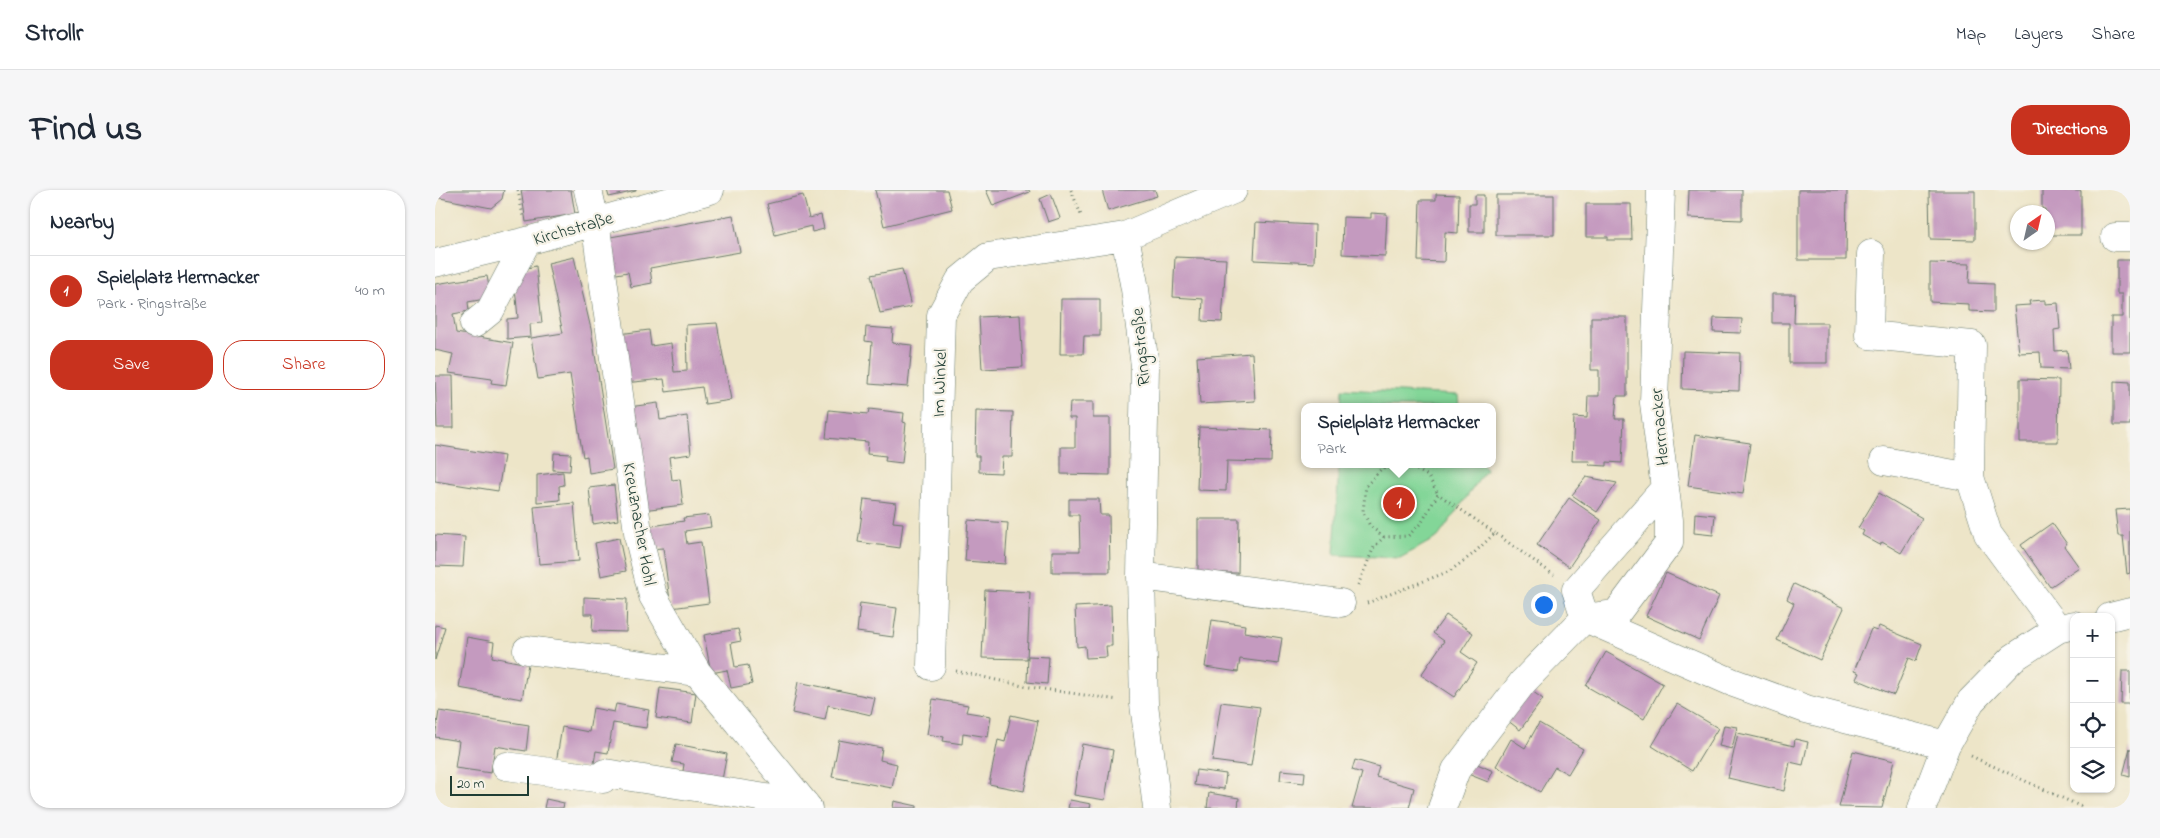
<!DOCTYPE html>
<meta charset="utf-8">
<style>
body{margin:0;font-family:"Indie Flower",sans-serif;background:#f6f6f7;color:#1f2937}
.controls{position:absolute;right:15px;bottom:15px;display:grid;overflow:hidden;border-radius:10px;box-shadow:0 1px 4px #0004}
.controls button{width:45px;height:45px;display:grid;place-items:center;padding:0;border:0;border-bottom:1px solid #e0e1e3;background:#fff;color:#1f2937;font:25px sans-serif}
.compass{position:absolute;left:1575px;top:15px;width:45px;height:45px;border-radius:50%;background:#fff;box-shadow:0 1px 4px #0004;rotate:34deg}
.scale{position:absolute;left:15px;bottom:12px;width:79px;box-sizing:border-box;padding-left:5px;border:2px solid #1f3d34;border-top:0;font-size:14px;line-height:18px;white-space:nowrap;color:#1f3d34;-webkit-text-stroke:4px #f7f3e8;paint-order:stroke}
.you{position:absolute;left:1108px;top:414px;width:18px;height:18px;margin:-12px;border:4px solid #fff;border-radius:50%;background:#1a73e8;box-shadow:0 0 0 8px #1a73e833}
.badge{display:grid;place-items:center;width:32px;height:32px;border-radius:50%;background:#c8321e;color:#fff;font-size:16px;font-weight:700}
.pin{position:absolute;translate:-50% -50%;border:2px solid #fff;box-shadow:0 1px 5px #0006}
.popup{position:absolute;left:866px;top:213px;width:195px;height:65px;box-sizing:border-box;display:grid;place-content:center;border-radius:10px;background:#fff;filter:drop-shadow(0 1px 4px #0005);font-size:16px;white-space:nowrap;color:#747a83}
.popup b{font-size:19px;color:#1f2937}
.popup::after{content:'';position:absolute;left:50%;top:100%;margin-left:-10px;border:10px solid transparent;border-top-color:#fff}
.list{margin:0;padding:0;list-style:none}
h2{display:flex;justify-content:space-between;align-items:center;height:65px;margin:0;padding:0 20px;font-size:21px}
h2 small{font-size:16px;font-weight:400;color:#747a83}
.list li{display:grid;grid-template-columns:32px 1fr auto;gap:15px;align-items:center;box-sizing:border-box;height:70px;padding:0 20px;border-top:1px solid #e0e1e3}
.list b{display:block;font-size:19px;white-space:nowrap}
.list p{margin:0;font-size:16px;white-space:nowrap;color:#747a83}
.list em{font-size:16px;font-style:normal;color:#747a83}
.actions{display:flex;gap:10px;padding:15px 20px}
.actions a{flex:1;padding:11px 0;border:1px solid #c8321e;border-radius:20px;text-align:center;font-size:18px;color:#c8321e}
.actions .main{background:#c8321e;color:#fff}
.icon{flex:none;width:28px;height:28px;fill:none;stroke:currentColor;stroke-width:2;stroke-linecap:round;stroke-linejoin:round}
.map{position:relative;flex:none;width:1695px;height:618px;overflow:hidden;border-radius:20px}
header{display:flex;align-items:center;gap:30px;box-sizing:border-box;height:70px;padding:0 25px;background:#fff;border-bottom:1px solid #e0e1e3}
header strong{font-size:24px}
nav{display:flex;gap:28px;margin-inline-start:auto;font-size:18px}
.intro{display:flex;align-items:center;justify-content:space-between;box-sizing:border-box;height:120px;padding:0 30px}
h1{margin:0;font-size:35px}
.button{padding:12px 22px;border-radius:20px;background:#c8321e;color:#fff;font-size:18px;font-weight:700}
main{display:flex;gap:30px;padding:0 30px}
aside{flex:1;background:#fff;border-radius:20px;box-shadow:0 1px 4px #0004}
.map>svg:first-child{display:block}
</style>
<header>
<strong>Strollr</strong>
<nav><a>Map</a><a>Layers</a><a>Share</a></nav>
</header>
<div class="intro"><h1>Find us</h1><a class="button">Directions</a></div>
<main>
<aside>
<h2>Nearby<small></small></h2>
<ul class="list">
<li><span class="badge">1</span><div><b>Spielplatz Herrnacker</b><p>Park · Ringstraße</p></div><em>40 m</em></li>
</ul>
<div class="actions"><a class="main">Save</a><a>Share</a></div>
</aside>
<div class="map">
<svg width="1695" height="618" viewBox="0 0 1695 618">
<rect width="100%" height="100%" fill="#f7f3e8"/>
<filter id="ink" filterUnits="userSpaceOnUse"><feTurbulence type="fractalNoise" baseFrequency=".02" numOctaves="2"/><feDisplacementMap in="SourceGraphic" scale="10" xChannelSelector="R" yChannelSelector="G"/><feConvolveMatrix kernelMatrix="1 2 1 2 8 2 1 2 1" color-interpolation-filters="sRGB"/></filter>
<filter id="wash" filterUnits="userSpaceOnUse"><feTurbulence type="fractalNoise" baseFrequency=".0096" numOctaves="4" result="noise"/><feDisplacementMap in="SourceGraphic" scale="20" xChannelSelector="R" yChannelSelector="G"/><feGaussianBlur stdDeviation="1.12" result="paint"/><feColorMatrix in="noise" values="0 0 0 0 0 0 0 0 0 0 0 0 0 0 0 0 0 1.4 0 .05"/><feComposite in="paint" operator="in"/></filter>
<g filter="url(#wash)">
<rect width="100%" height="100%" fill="#ede5c8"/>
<path fill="#83d698" stroke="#518a66" d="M 907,199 L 1023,205 L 1024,217 L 906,217 Z
M 904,274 L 1047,274 L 1051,280 L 1003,347 L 965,368 L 899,365 Z"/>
<g id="blocks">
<path fill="#c49abf" d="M 0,0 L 69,0 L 67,9 L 56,18 L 0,7 Z
M 86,0 L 136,0 L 140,24 L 91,32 Z
M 172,0 L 201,0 L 201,1 L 174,7 Z
M 440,0 L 512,0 L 517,19 L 449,36 Z
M 551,0 L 594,0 L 595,2 L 558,16 Z
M 667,0 L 720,0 L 722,6 L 673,21 Z
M 1254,0 L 1307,0 L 1307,30 L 1253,28 Z
M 1363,0 L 1412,0 L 1411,70 L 1363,70 Z
M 1607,0 L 1646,1 L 1646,45 L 1612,45 L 1612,22 L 1610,22 L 1610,19 L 1607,19 Z
M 1494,1 L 1540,1 L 1540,50 L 1495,49 Z
M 616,4 L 625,28 L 613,32 L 605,9 Z
M 1001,4 L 1024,5 L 1023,43 L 1010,42 L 1009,72 L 983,71 L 985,10 L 1001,10 Z
M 368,5 L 374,28 L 386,25 L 389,39 L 377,42 L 376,36 L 340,45 L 332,14 Z
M 1040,5 L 1049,5 L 1049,42 L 1034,42 L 1034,14 L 1040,14 Z
M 1061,5 L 1119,5 L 1119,45 L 1061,45 Z
M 1151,14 L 1196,14 L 1197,50 L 1173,50 L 1173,47 L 1151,47 Z
M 936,23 L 952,24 L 950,66 L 907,64 L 908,27 L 936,28 Z
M 298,25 L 305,62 L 215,78 L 217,93 L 196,97 L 193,82 L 176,85 L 170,48 Z
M 821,32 L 880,35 L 879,73 L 819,70 Z
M 139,67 L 156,139 L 178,279 L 154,283 L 152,266 L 148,267 L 135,184 L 103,189 L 96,148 L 128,143 L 113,73 Z
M 740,67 L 791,69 L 787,132 L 767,131 L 768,109 L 738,107 Z
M 1682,70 L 1695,70 L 1695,162 L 1676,162 L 1676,127 L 1687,127 L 1687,104 L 1682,104 Z
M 1495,73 L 1535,74 L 1534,93 L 1559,94 L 1559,122 L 1534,121 L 1534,114 L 1495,112 Z
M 101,76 L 107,133 L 95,134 L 96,147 L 72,149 L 72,129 L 83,128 L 80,97 L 88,79 Z
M 467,79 L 476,117 L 445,123 L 436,85 Z
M 52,86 L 56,108 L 33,112 L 34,121 L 18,124 L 21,143 L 78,153 L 71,195 L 56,193 L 57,189 L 14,183 L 18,164 L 0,160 L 0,94 Z
M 1337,104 L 1360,104 L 1359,133 L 1392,133 L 1392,173 L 1354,173 L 1354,133 L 1337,133 Z
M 626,109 L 665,109 L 665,146 L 649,146 L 648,164 L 625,164 Z
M 1610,110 L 1610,114 L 1623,113 L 1625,139 L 1619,140 L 1620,161 L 1632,160 L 1634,179 L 1606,178 L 1605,162 L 1584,163 L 1579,116 L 1595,115 L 1594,111 Z
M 585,125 L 588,177 L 547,179 L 544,127 Z
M 1156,127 L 1192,127 L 1192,206 L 1182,206 L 1180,229 L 1189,229 L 1187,273 L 1172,272 L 1172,276 L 1154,275 L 1155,271 L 1137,271 L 1139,227 L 1152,228 L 1153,206 L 1164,206 L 1164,180 L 1156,180 Z
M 1279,128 L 1307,129 L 1306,143 L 1278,142 Z
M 282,133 L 296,210 L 270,214 L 267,197 L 231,202 L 229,189 L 189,193 L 184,144 L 214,140 L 216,156 L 236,153 L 239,182 L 252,181 L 251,135 Z
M 431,137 L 458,139 L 457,153 L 477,155 L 473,197 L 434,194 L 437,152 L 430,151 Z
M 1248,161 L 1305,163 L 1304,201 L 1247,199 Z
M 817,163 L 820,211 L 765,214 L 762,167 Z
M 0,186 L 18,186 L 19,238 L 2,238 Z
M 1585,189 L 1624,190 L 1623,252 L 1585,252 Z
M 1679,191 L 1695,192 L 1695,235 L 1679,235 Z
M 635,212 L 658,212 L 658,228 L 675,228 L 675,285 L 626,284 L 626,257 L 640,257 L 640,228 L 634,228 Z
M 223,213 L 225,230 L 252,226 L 256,264 L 234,267 L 237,290 L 245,289 L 248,315 L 207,320 L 194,217 Z
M 434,219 L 469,223 L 468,232 L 471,233 L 467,273 L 450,271 L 451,266 L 432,264 L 433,252 L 391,248 L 394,220 L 433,224 Z
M 541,221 L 578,222 L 577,267 L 567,267 L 566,283 L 544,282 L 544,266 L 540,266 Z
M 764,237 L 837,240 L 836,272 L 792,271 L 791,301 L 762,300 Z
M 1260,245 L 1315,253 L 1308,304 L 1253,296 Z
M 0,255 L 69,266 L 63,301 L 0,291 Z
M 119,263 L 136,264 L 135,281 L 118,280 Z
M 128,282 L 129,295 L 124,296 L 125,310 L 102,312 L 102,285 Z
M 1151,287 L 1182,293 L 1162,322 L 1137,305 Z
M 179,295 L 183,330 L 158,334 L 154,298 Z
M 1444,303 L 1487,328 L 1466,363 L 1447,352 L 1445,355 L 1427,345 L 1429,341 L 1423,338 Z
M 1134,308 L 1166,330 L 1134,377 L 1102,355 Z
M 429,309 L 461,313 L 458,332 L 468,333 L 465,358 L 423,352 Z
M 634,309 L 664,309 L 665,325 L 674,325 L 675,382 L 617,382 L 617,361 L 645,361 L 644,325 L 634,325 Z
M 139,313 L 144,371 L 104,374 L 99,317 Z
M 1695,319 L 1695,383 L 1692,384 L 1688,346 L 1683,346 L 1680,320 Z
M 1260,323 L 1280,325 L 1278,345 L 1259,343 Z
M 274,325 L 276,337 L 250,341 L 252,354 L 266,352 L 274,413 L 236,418 L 228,358 L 214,359 L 211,337 L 249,331 L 248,328 Z
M 763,329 L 804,329 L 803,383 L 763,383 Z
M 533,330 L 573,333 L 570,374 L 530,371 Z
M 1617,333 L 1632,354 L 1629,356 L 1644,377 L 1615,397 L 1586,355 Z
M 0,345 L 30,347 L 28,377 L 0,376 Z
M 184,348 L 191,381 L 166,386 L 160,353 Z
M 1231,383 L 1284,406 L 1264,450 L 1211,426 Z
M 1359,394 L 1409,418 L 1385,470 L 1342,450 L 1359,413 L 1352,409 Z
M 550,400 L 595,402 L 592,469 L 547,468 Z
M 149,407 L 192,409 L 191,442 L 157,441 L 158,424 L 149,424 Z
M 425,413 L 462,418 L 458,447 L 422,442 Z
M 676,415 L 677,456 L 671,456 L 672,467 L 651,468 L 650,456 L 642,457 L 640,417 Z
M 1011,425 L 1038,443 L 1026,462 L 1042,473 L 1019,507 L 986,485 L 1009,451 L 998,443 Z
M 777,430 L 810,435 L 809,442 L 847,448 L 843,474 L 805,469 L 803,482 L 770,477 Z
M 0,435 L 10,437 L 0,470 Z
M 1444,436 L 1487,454 L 1481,471 L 1474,468 L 1459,505 L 1421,489 L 1424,483 L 1419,481 L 1436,439 L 1442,441 Z
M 303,439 L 306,451 L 296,453 L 300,477 L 313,475 L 317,494 L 296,498 L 292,480 L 276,483 L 269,445 Z
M 32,447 L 59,452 L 57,467 L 93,474 L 87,509 L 24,498 Z
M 1171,462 L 1228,494 L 1209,529 L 1151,496 Z
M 593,466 L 614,467 L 612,494 L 592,492 Z
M 1687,481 L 1695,481 L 1695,514 L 1686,514 Z
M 363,492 L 440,508 L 436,525 L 393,515 L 390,530 L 357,523 Z
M 1090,496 L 1108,509 L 1085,540 L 1068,527 Z
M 225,498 L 261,503 L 257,533 L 221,528 Z
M 498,509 L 533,515 L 531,522 L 556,526 L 553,547 L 528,543 L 527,554 L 508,551 L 509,547 L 492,544 Z
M 786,512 L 825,517 L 816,576 L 777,571 Z
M 181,514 L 214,520 L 211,538 L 178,533 L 173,563 L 161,561 L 158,579 L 121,573 L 127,537 L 154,542 L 158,518 L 179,522 Z
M 1242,514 L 1283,538 L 1257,581 L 1217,556 Z
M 4,521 L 94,535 L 91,561 L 60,556 L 56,583 L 20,578 L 24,551 L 0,547 Z
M 576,525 L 603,531 L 589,601 L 554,594 L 563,550 L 570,552 Z
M 1104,533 L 1148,559 L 1133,584 L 1120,577 L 1105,602 L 1061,576 L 1076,549 L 1090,558 Z
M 1289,535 L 1302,537 L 1297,559 L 1284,556 Z
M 1303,543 L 1359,556 L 1360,549 L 1373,552 L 1368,575 L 1355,572 L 1349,601 L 1293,588 Z
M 404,550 L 447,558 L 445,570 L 462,574 L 457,598 L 397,587 Z
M 241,554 L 292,564 L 286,595 L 247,588 L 249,574 L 237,572 Z
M 647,554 L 678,560 L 670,610 L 639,605 Z
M 1695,558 L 1695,587 L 1688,585 Z
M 1418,561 L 1459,571 L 1447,618 L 1404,617 Z
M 920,570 L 944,577 L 941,587 L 979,598 L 974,618 L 917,618 L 927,583 L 917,580 Z
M 1038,572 L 1058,581 L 1053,592 L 1033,584 Z
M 761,580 L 791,584 L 789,599 L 759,595 Z
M 846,580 L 870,582 L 869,593 L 845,590 Z
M 774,603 L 804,608 L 803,618 L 772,618 Z
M 111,609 L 129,613 L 128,618 L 109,618 Z
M 635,610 L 656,614 L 655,618 L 633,618 Z
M 459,611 L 482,616 L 482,618 L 458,618 Z"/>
</g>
</g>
<g filter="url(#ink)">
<use href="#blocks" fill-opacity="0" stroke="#677868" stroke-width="1"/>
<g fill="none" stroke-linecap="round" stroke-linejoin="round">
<defs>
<path id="minor" d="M 153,0 L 160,31 L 204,349 L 218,406 L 262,482 L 373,618
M 1680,47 L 1695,47
M 1436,64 L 1434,145 L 1537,155 L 1535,287 L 1553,344 L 1623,439
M 0,73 L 92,51 L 275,0
M 39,134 L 55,121 L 92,51
M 1449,271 L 1535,287
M 1230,298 L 1141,400 L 1150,428 L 1299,493 L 1371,519 L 1511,555
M 706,386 L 906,413
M 1675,427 L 1695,422
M 92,460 L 262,482
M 496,476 L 506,125 L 525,90 L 553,67 L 690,46
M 71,576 L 168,589 L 170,583 L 370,614
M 722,618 L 709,514 L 706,386 L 710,176 L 700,99 L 690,46 L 798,0
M 1007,618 L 1021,580 L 1088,492 L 1150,428 L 1181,424 L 1234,353 L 1234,330 L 1219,213 L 1226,0
M 1487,618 L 1511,555 L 1536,511 L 1578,468 L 1623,439 L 1639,435"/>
</defs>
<use href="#minor" stroke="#677868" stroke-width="29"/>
<path stroke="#677868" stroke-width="3" stroke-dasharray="1 4" stroke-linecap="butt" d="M 83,0 L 88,26
M 636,0 L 646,25
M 949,347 L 935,336 L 928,321 L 931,296 L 946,279 L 971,274 L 993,286 L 1003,304
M 923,395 L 939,357 L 949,347 L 973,346 L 987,332 L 1003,304 L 1060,343
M 932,413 L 1015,381 L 1038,364 L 1060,343 L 1119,385
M 521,481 L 588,496 L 683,510
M 1536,566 L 1649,618"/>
<use href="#minor" stroke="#fff" stroke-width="28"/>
</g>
</g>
<g text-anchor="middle" stroke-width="4.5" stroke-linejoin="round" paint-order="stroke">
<g font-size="18" fill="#1f3d34" stroke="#f7f3e8">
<text transform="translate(138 38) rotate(-16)" y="6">Kirchstraße</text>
<text transform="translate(705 157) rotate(-95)" y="6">Ringstraße</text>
<text transform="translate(504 193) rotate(-88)" y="6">Im Winkel</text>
<text transform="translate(1224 237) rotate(-95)" y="6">Herrnacker</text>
<text transform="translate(205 334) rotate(80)" y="6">Kreuznacher Hohl</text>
</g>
</g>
</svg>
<div class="controls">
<button>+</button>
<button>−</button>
<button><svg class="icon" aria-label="locate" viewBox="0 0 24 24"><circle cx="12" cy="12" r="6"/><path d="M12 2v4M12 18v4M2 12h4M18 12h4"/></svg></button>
<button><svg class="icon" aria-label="layers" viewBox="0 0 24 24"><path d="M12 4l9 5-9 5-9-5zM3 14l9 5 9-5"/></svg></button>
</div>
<svg class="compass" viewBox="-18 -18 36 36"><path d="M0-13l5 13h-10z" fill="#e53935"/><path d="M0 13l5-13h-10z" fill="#747a83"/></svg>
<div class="scale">20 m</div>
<div class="you"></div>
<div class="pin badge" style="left:964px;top:313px">1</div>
<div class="popup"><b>Spielplatz Herrnacker</b>Park</div>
</div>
</main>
